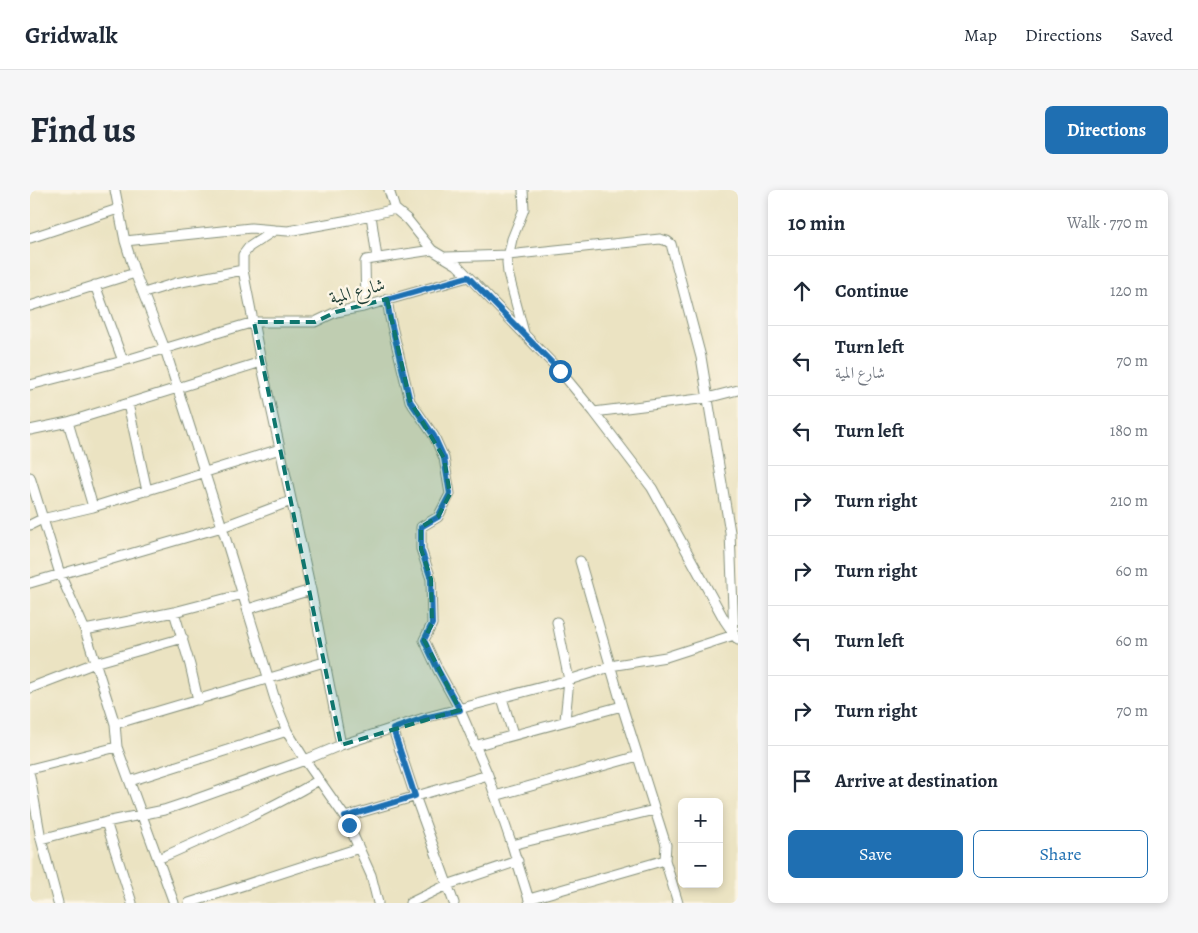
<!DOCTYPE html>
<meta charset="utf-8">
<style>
body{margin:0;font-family:Alegreya,Amiri,serif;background:#f6f6f7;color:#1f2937}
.controls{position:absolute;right:15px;bottom:15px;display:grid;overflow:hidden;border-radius:8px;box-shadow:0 2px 8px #0003}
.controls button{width:45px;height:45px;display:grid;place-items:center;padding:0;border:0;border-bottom:1px solid #e0e1e3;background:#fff;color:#1f2937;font:25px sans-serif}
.stop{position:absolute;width:15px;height:15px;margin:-11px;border:4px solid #1f6fb2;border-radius:50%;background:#fff}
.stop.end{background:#1f6fb2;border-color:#fff;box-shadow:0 1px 5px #0008}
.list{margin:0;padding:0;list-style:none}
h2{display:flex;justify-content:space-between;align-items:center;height:65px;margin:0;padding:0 20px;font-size:21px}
h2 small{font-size:16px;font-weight:400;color:#747a83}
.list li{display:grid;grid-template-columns:32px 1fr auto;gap:15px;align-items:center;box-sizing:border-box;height:70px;padding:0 20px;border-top:1px solid #e0e1e3}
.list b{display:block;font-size:19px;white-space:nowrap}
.list p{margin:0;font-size:16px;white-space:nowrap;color:#747a83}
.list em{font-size:16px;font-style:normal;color:#747a83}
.actions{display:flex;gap:10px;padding:15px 20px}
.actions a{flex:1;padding:11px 0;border:1px solid #1f6fb2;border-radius:8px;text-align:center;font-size:18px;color:#1f6fb2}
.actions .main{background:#1f6fb2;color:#fff}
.icon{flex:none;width:28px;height:28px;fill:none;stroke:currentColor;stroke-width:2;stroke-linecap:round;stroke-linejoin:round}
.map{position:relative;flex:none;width:708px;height:713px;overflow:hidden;border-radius:8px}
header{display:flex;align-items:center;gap:30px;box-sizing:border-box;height:70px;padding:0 25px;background:#fff;border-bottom:1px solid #e0e1e3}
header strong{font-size:24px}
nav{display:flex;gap:28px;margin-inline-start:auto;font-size:18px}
.intro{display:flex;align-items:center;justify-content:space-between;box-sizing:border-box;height:120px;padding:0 30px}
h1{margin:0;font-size:35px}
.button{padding:12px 22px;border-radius:8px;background:#1f6fb2;color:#fff;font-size:18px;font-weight:700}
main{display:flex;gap:30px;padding:0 30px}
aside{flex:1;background:#fff;border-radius:8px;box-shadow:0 2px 8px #0003}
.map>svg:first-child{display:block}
</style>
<header>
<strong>Gridwalk</strong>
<nav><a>Map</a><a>Directions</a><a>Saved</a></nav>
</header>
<div class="intro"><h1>Find us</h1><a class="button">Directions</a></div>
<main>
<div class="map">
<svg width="708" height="713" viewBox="0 0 708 713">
<rect width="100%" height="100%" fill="#fcf5e5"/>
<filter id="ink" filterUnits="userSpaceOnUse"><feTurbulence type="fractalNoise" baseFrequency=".02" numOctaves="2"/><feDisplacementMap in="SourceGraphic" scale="10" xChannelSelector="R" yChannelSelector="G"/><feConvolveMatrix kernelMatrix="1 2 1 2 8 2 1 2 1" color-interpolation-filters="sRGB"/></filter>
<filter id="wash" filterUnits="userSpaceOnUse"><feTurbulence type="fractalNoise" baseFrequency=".0096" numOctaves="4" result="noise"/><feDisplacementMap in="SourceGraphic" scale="20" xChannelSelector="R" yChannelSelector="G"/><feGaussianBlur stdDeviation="1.12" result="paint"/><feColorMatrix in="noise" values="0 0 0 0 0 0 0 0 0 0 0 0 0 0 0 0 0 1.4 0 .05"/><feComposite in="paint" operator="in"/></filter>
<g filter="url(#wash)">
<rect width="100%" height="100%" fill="#ebe3c2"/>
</g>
<g filter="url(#ink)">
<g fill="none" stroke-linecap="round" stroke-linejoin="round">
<defs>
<path id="minor" d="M 85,0 L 95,51 L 105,83 L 135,159 L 192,337 L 247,516 L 257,541 L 275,570 L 315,627 L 341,685 L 348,713
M 359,0 L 365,19 L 377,29 L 402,60 L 427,75 L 530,181 L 564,222 L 622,298 L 695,431 L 708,450
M 493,0 L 494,19 L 482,49 L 477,72 L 478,83 L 494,143
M 341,25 L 347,68
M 0,48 L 88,19
M 95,51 L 221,38 L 245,40
M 416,67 L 478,65 L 630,49 L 637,51 L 641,54 L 671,167 L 700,342 L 704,445
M 213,80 L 231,172 L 281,400 L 311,555
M 65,95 L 93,171
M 114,103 L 146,93 L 213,80 L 213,65 L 219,57 L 245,40 L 258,41 L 319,30 L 365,19
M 357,109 L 360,128 L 380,211 L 404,246 L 414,268 L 420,304 L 408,327 L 391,337 L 391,359 L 401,389 L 402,434 L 394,450 L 408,480 L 430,520 L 458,585 L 482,655 L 500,713
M 0,116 L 105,83
M 336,116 L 335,72 L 336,70 L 402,60
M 0,195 L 93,171 L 224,132 L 285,132 L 306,122 L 333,117 L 438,87
M 98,214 L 117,301
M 564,222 L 677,208 L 708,200
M 38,232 L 63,317
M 0,240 L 38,232 L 231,172
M 0,287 L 30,384 L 55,440 L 85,534 L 87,557 L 144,713
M 0,335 L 12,329 L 63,317 L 250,259
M 550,371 L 592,516 L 636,655 L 635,670 L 648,713
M 0,393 L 192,337 L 261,311
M 218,419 L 281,400
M 144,422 L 160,475 L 168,510
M 527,432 L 539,490 L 535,530
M 55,440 L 144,422 L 213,404
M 0,498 L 65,473 L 153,448
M 472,508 L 483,544
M 85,534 L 294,472
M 363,539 L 385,606 L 424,713
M 444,556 L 592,516
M 0,579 L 87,557
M 0,586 L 11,649 L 28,713
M 100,591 L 257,541
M 465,606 L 608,566
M 315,627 L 458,585
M 76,632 L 102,713
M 11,649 L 76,632 L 134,620 L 158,612 L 275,570 L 311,555 L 394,528 L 539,490 L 586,475 L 636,467 L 704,445
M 482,655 L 624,620
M 128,669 C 183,645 237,621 289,590
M 499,709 L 635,670
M 159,713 L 329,658
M 380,713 L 417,695 L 488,671"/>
</defs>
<use href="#minor" stroke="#85907b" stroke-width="11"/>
<use href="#minor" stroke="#fff" stroke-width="9"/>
</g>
</g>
<g fill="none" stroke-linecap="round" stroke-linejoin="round" filter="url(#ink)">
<path stroke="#1f6fb2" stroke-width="6" d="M 319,635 L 315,627 L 385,606 L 363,539 L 394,528 L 430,520 L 408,480 L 394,450 L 402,434 L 401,389 L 391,359 L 391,337 L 408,327 L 420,304 L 414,268 L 404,246 L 380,211 L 360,128 L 357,110 L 438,87 L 530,181"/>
</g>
<path fill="#0f766e" fill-opacity="0.2" stroke="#0f766e" stroke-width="4" stroke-dasharray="10 6" stroke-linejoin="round" d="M 357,109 L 380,211 L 414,268 L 420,304 L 408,327 L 391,337 L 391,359 L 401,389 L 402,434 L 394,450 L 430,520 L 311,555 L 224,132 L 285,132 L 306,122 Z"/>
<g text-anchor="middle" stroke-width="5" stroke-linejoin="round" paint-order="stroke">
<g font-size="18" fill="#1f3d34" stroke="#fcf5e5">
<text transform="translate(327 101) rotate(-15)" y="6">شارع المية</text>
</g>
</g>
</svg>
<div class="controls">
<button>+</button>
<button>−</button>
</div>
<div class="stop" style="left:530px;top:181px"></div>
<div class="stop end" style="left:319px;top:635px"></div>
</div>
<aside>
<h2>10 min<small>Walk · 770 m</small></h2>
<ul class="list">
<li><svg class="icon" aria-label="ahead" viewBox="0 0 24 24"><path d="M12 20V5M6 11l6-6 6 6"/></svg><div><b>Continue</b></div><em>120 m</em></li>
<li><svg class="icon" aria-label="left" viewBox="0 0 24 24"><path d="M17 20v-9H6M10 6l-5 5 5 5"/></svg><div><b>Turn left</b><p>شارع المية</p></div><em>70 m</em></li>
<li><svg class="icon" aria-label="left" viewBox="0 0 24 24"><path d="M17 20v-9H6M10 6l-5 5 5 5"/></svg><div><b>Turn left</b></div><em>180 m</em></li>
<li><svg class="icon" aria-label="right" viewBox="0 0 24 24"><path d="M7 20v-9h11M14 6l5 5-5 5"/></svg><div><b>Turn right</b></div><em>210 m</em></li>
<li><svg class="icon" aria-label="right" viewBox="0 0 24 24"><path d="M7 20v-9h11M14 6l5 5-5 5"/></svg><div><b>Turn right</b></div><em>60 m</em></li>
<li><svg class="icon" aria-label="left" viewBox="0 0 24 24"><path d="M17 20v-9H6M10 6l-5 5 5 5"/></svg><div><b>Turn left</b></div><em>60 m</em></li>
<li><svg class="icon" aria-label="right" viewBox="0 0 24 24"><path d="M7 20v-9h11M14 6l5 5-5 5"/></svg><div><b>Turn right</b></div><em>70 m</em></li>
<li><svg class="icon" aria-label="arrive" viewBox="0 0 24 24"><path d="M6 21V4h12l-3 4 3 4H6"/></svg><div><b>Arrive at destination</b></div></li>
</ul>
<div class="actions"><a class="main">Save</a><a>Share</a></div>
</aside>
</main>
